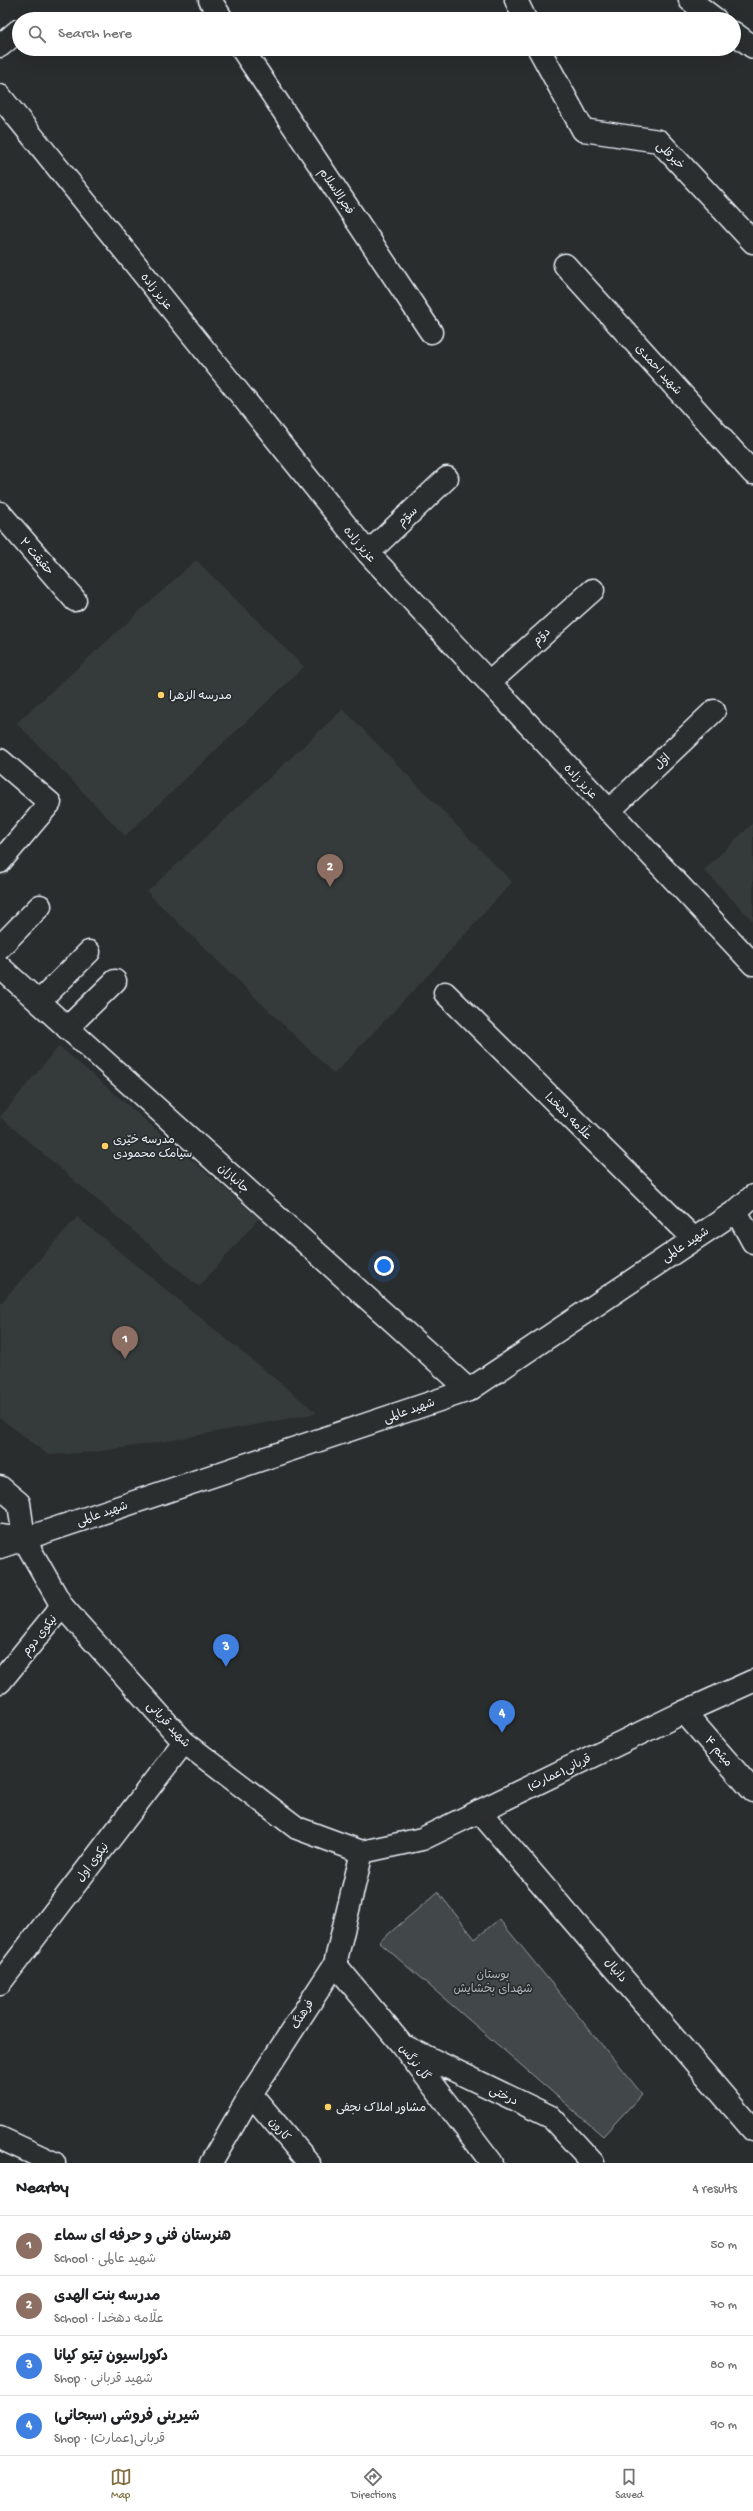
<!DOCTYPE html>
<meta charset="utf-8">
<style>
body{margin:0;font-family:"Gochi Hand","Playpen Sans Arabic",sans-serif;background:#f6f6f6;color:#202124}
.you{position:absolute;left:384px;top:1266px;width:14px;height:14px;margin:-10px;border:3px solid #fff;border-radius:50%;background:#1a73e8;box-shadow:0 0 0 6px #1a73e833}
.badge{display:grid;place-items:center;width:26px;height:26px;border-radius:50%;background:#847042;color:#fff;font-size:13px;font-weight:700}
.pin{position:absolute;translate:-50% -33px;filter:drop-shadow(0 1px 2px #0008)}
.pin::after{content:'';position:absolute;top:21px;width:14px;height:12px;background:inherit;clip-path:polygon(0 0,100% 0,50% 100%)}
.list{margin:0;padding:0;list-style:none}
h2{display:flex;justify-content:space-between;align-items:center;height:52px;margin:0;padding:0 16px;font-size:17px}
h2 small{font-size:13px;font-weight:400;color:#757577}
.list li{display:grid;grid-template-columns:26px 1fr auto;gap:12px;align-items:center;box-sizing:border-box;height:60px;padding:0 16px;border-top:1px solid #e0e0e0}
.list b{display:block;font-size:15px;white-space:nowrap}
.list p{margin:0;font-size:13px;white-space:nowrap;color:#757577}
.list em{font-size:13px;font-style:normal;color:#757577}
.icon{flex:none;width:22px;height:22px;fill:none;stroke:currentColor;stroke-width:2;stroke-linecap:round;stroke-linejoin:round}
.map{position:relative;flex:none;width:753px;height:2163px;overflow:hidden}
.search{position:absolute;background:#fff;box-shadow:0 4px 16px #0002;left:12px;right:12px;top:12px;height:44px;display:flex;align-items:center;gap:10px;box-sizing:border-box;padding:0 14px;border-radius:22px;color:#757577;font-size:15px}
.sheet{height:292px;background:#fff}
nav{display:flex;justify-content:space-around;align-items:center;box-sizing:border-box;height:56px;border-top:1px solid #e0e0e0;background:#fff;font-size:11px;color:#757577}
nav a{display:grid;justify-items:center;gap:2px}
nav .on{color:#847042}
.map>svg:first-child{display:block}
</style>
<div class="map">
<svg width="753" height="2163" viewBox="0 0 753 2163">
<rect width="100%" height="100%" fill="#2a2d2e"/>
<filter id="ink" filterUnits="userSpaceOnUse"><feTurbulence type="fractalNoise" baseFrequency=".025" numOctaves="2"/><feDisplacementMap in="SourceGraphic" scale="8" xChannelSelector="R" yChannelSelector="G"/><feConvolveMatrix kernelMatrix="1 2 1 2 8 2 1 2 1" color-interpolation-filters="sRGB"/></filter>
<g filter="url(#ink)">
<path fill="#363a3b" d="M 196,560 L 304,667 L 125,836 L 17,723 Z
M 343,709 L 512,882 L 431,972 L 334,1074 L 147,892 Z
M 753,823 L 753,921 L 704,870 Z
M 59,1046 L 259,1218 L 199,1287 L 0,1117 Z
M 77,1217 L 317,1413 L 167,1441 L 94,1452 L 48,1455 L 0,1418 L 0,1304 Z"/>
<path fill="#424648" stroke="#959ca0" d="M 438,1892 L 475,1939 L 499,1919 L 642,2094 L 603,2136 L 379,1942 Z"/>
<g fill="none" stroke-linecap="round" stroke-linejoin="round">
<defs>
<path id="minor" d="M 210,0 L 222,19
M 516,0 L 525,19
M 690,0 L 715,19
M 734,33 L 753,47
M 0,46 L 19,30
M 242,49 L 431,332
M 539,49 L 583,130 L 659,141 L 753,242
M 0,96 L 368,553 L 753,964
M 565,265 L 753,473
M 0,513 L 75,600
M 368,553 L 447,478
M 489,683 L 593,590
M 0,760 L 50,803 L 0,862
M 609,811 L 714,711
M 0,947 L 40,906
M 445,993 L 693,1238
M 39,1002 L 89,952
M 67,1028 L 115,981
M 736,1211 L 753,1242
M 0,1682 L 62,1606
M 684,1712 L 753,1791
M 479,1811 L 753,2130
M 335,1964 L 402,2045 L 492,2163
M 0,1983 L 184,1742
M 406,2047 L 551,2117 L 593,2163
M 251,2094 L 309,2163
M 0,2138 L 54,2163"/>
<path id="tertiary" d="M 0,967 L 469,1390"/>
<path id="secondary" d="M 0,1487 L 19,1503 L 24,1539 L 62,1606 L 184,1742 L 297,1828 L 362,1852
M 0,1536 L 24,1539 L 0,1547
M 24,1539 L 469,1390 L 736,1211 L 753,1196
M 362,1852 L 422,1839 L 684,1712 L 753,1681
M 211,2163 L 251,2094 L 335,1964 L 362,1852"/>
</defs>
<use href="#minor" stroke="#e8f1f8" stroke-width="25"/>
<use href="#tertiary" stroke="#e8f1f8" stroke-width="25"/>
<use href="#secondary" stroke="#e8f1f8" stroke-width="25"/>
<use href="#minor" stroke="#2a2d2e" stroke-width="22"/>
<use href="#tertiary" stroke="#2a2d2e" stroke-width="22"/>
<use href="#secondary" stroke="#2a2d2e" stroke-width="22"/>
</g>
</g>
<g fill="#ffd166" stroke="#2a2d2e" stroke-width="1.5">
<circle cx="161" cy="695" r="4"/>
<circle cx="105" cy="1146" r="4"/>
<circle cx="328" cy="2107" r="4"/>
</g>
<g text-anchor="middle" stroke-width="3.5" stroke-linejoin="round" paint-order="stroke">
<g font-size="12" fill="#e8f1f8" stroke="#2a2d2e">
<text transform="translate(671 155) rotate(44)" y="4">خیرقلی</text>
<text transform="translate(337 191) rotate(56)" y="4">فجرالاسلام</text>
<text transform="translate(157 291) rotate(51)" y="4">عزیز زاده</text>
<text transform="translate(659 369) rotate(48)" y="4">شهید احمدی</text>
<text transform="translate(407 516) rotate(-43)" y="4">سوّم</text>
<text transform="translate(360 544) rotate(50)" y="4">عزیز زاده</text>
<text transform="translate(37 556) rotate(49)" y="4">حقیقت ۲</text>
<text transform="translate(541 636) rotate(-42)" y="4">دوّم</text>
<text transform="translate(662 761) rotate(-44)" y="4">اوّل</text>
<text transform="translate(581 781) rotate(47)" y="4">عزیز زاده</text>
<text transform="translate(569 1116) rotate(45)" y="4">علّامه دهخدا</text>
<text transform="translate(234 1178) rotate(42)" y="4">جانبازان</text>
<text transform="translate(685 1244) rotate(-33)" y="4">شهید عالمی</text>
<text transform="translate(409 1410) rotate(-19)" y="4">شهید عالمی</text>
<text transform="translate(102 1513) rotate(-19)" y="4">شهید عالمی</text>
<text transform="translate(39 1635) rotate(-51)" y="4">نیکوی دوم</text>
<text transform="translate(169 1724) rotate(47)" y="4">شهید قربانی</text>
<text transform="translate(719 1751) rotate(49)" y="4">میثم ۴</text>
<text transform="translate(559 1772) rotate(-26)" y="4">(عمارت)قربانی</text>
<text transform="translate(92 1862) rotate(-53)" y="4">نیکوی اول</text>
<text transform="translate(616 1970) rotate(49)" y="4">دانیال</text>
<text transform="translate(302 2014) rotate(-58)" y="4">فرهنگ</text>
<text transform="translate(415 2062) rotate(52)" y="4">گل نرگس</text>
<text transform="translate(504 2095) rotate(26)" y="4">درختی</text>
<text transform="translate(280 2129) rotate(50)" y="4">کارون</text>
</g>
<g font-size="12" fill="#e8f1f8" stroke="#2a2d2e" text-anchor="start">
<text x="169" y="699">مدرسه الزهرا</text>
<text x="113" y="1143">مدرسه خیّری<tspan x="113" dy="14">سیامک محمودی</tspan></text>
<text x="336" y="2111">مشاور املاک نجفی</text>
</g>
<g font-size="12" fill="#aeb5ba" stroke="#2a2d2e">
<text x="493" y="1978">بوستان<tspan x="493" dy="14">شهدای بخشایش</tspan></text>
</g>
</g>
</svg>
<div class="you"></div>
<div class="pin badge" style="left:125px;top:1359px;background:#8d6e63">1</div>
<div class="pin badge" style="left:330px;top:887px;background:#8d6e63">2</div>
<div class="pin badge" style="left:226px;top:1667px;background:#3f7fe0">3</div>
<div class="pin badge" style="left:502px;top:1733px;background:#3f7fe0">4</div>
<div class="search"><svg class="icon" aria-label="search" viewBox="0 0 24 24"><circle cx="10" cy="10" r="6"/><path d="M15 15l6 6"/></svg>Search here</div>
</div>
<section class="sheet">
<h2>Nearby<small>4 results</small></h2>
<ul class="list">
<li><span class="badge" style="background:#8d6e63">1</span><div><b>هنرستان فنی و حرفه ای سماء</b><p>School · شهید عالمی</p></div><em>50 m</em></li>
<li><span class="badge" style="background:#8d6e63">2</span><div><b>مدرسه بنت الهدی</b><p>School · علّامه دهخدا</p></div><em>70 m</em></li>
<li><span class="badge" style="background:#3f7fe0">3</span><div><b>دکوراسیون تیتو کیانا</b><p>Shop · شهید قربانی</p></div><em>80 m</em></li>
<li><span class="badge" style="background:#3f7fe0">4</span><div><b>شیرینی فروشی (سبحانی)</b><p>Shop · (عمارت)قربانی</p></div><em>90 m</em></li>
</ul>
</section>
<nav>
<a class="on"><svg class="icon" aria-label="map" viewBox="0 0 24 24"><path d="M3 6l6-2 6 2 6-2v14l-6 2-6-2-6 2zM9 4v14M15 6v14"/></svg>Map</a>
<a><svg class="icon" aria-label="directions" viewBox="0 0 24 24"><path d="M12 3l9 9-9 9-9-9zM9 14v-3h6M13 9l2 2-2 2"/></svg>Directions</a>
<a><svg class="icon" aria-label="saved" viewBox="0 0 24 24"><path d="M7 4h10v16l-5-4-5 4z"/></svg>Saved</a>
</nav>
